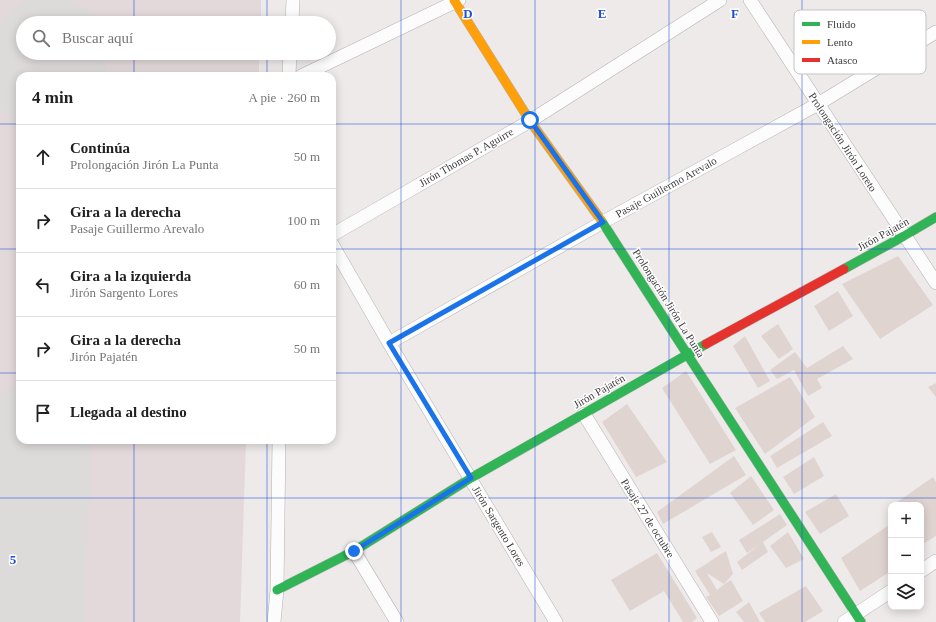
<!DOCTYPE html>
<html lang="es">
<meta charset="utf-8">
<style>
body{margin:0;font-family:"Times New Roman",serif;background:#f2f2f2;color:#222}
.controls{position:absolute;right:12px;bottom:12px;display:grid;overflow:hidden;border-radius:8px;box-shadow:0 2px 10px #0003}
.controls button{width:36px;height:36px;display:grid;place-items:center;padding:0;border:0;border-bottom:1px solid #e0e0e0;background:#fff;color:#222;font:20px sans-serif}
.stop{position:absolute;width:12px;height:12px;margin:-9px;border:3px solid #1a73e8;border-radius:50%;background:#fff}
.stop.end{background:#1a73e8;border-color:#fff;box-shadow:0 1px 4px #0008}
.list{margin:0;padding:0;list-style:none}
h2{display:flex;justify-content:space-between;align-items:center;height:52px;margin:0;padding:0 16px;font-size:17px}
h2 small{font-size:13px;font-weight:400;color:#767676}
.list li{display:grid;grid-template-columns:26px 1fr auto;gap:12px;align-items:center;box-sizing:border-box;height:64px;padding:0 16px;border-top:1px solid #e0e0e0}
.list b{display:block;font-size:15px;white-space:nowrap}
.list p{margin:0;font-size:13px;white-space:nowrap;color:#767676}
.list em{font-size:13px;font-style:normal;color:#767676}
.icon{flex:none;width:22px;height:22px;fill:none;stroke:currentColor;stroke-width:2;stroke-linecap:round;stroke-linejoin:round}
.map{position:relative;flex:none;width:936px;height:622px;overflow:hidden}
.search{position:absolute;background:#fff;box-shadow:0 2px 10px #0003;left:16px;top:16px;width:320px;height:44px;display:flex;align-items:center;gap:10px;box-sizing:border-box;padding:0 14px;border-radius:22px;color:#767676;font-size:15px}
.panel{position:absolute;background:#fff;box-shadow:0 2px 10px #0003;left:16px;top:72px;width:320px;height:372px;border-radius:12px}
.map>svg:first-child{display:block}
</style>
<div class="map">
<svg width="936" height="622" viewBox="0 0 936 622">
<rect width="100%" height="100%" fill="#eeeaea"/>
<path fill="#e3d9da" d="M 0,0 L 261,0 L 261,23 L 23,23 L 23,53 L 259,53 L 259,76 L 20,76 L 20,440 L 246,440 L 240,622 L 0,622 Z"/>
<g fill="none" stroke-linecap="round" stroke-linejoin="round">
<path stroke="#dddada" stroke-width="114" d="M 48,76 L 49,53
M 27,622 L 34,440"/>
</g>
<path fill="#e0d4d0" d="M 898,256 L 933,305 L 880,339 L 842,284 Z
M 838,291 L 853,316 L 829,331 L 814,306 Z
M 778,324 L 793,349 L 779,359 L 761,336 Z
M 745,336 L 770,381 L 758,388 L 733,346 Z
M 843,346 L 853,359 L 817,379 L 822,388 L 808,396 L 794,370 L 777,379 L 770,370 L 795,352 L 807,368 Z
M 686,371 L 736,450 L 710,464 L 662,388 Z
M 790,377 L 815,417 L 765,454 L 735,408 Z
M 936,383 L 936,397 L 928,387 Z
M 627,404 L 667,462 L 636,477 L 602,422 Z
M 823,422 L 832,436 L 777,468 L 770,456 Z
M 734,456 L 746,475 L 663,524 L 657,512 Z
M 814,457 L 824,476 L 794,494 L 783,477 Z
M 751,476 L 774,510 L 753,525 L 730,493 Z
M 933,477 L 936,482 L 936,536 L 921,545 L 921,505 L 893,505 Z
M 836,494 L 849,516 L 820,534 L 805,512 Z
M 780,514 L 787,525 L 763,542 L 768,552 L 742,570 L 737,562 L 759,545 L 747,553 L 739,540 Z
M 889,525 L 891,528 L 891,571 L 860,591 L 841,558 Z
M 712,532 L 721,547 L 711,552 L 702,537 Z
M 788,532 L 804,559 L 786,568 L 770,546 Z
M 726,551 L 733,574 L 724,584 L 707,573 L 717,590 L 723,585 L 731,580 L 743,601 L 719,616 L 706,597 L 710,595 L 695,571 Z
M 657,553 L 697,618 L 692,622 L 683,622 L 664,591 L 630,611 L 611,580 Z
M 806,586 L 823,611 L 805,622 L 765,622 L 759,613 Z
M 749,602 L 760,622 L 744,622 L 736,612 Z"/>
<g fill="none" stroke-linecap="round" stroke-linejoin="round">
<defs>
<path id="street" d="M 750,0 L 936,283
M 292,23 L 293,0
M 289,76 L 290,53
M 301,76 L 459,0
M 332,235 L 530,121 L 720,0
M 332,244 L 389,343 L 556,622
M 389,343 L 603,222 L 818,104 L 936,32
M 584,414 L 712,622
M 354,551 L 397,622
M 921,571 L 936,561
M 274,622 L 277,590 L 279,440
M 844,622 L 891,591"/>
<path id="fast" d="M 601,220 L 687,354 L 861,622
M 844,269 L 904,236 L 936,217
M 277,590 L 354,551 L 471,478 L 706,344"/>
<path id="slow" d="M 454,0 L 530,121 L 601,220"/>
<path id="jam" d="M 706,344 L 844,269"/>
</defs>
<use href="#street" stroke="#b5b2b2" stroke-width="14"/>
<use href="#fast" stroke="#b5b2b2" stroke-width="10"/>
<use href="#slow" stroke="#b5b2b2" stroke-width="10"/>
<use href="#jam" stroke="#b5b2b2" stroke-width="10"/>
<use href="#street" stroke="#fcfcfc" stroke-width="13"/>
<use href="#fast" stroke="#30b455" stroke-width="9"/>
<use href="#slow" stroke="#ff9f0a" stroke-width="9"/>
<use href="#jam" stroke="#e5322d" stroke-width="9"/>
</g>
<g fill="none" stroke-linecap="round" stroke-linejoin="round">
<path stroke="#1a73e8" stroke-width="5" d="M 354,551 L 471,478 L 389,343 L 603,222 L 530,120"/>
</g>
<path fill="none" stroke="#1d4ed8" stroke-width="1" stroke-opacity="0.55" d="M 134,0 L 134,23M 267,0 L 267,23M 401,0 L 401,622M 535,0 L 535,622M 669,0 L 669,622M 802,0 L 802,622M 134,53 L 134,76M 267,53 L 267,76M 0,124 L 20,124M 332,124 L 936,124M 0,249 L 20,249M 332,249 L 936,249M 0,373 L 20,373M 332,373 L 936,373M 134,440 L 134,622M 267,440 L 267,622M 0,498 L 936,498"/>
<g text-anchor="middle" stroke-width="3" stroke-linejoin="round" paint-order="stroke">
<g font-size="11" fill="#3f3c3c" stroke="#fff">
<text transform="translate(843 142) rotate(57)" y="4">Prolongación Jirón Loreto</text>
<text transform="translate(466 157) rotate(-30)" y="4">Jirón Thomas P. Aguirre</text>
<text transform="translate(666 187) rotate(-29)" y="4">Pasaje Guillermo Arevalo</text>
<text transform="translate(883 234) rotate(-29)" y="4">Jirón Pajatén</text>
<text transform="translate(669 303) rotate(58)" y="4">Prolongación Jirón La Punta</text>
<text transform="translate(599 391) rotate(-30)" y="4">Jirón Pajatén</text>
<text transform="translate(648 518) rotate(58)" y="4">Pasaje 27 de octubre</text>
<text transform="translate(499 526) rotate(59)" y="4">Jirón Sargento Lores</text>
</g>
</g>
<rect x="794" y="10" width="132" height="64" rx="6" fill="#fff" stroke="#c5c4c4" stroke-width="1"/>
<rect x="802" y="22" width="18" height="4" fill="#30b455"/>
<rect x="802" y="40" width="18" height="4" fill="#ff9f0a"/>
<rect x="802" y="58" width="18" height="4" fill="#e5322d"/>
<g font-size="11" fill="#3f3c3c">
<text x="827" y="28">Fluido</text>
<text x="827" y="46">Lento</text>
<text x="827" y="64">Atasco</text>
</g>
<g font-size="13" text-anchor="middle" font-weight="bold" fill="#1d4ed8" stroke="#fff" stroke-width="3" stroke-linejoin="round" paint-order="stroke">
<text x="468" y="18">D</text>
<text x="602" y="18">E</text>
<text x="735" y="18">F</text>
<text x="13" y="564">5</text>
</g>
</svg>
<div class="controls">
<button>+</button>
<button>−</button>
<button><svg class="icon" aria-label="layers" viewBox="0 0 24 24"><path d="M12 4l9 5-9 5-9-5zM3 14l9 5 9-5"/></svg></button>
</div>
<div class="stop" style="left:530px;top:120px"></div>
<div class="stop end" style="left:354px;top:551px"></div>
<div class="search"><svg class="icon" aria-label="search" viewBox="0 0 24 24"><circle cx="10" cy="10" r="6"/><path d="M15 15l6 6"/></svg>Buscar aquí</div>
<section class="panel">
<h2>4 min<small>A pie · 260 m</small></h2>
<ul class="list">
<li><svg class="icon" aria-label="ahead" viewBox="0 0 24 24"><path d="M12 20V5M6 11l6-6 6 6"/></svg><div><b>Continúa</b><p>Prolongación Jirón La Punta</p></div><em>50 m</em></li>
<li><svg class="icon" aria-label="right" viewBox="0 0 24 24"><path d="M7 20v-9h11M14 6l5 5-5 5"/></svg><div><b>Gira a la derecha</b><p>Pasaje Guillermo Arevalo</p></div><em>100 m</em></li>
<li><svg class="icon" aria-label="left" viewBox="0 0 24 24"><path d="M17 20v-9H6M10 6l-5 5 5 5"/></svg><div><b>Gira a la izquierda</b><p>Jirón Sargento Lores</p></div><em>60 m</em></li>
<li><svg class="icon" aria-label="right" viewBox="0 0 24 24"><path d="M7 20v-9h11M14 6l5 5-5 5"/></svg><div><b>Gira a la derecha</b><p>Jirón Pajatén</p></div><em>50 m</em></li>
<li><svg class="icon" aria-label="arrive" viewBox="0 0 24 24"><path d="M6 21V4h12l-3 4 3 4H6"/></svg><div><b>Llegada al destino</b></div></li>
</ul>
</section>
</div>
